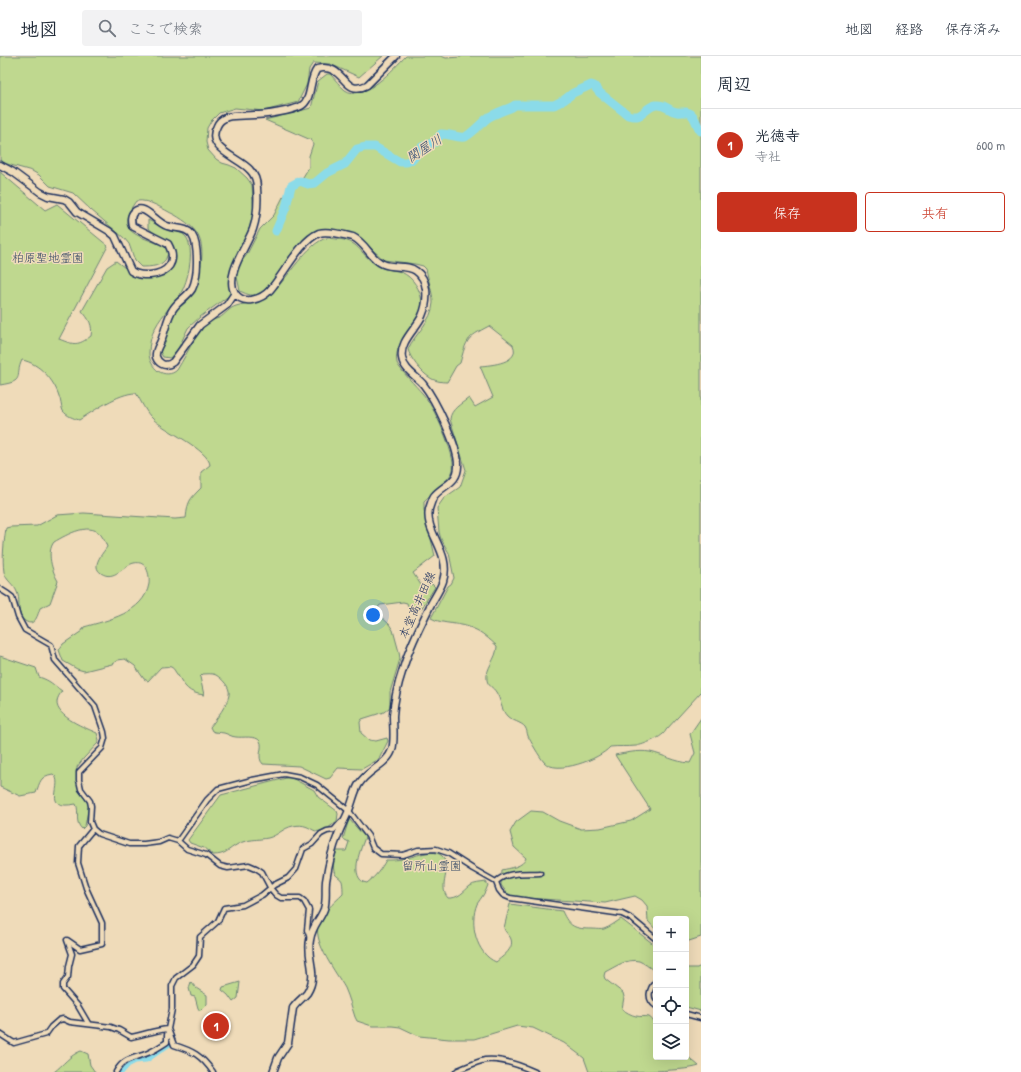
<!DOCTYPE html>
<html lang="ja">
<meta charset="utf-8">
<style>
body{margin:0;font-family:"Patrick Hand","Klee One",sans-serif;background:#f2f2f3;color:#1f2937}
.controls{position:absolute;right:12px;bottom:12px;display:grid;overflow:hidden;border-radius:4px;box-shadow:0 4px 16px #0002}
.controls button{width:36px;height:36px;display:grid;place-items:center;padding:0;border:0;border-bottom:1px solid #e0e1e3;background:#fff;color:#1f2937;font:20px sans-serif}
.you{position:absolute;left:373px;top:559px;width:14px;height:14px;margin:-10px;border:3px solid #fff;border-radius:50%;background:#1a73e8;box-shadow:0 0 0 6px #1a73e833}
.badge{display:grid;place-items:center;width:26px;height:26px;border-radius:50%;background:#c8321e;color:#fff;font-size:13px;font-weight:700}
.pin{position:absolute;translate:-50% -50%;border:2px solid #fff;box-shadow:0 1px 4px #0006}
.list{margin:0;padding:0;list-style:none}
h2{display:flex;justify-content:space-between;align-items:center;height:52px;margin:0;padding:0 16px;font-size:17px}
h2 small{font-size:13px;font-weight:400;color:#747a83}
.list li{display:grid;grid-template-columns:26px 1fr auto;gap:12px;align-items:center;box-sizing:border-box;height:72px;padding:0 16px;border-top:1px solid #e0e1e3}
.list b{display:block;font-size:15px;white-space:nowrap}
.list p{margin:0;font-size:13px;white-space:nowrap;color:#747a83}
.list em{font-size:13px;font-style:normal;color:#747a83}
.actions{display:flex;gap:8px;padding:12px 16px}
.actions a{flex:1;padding:9px 0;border:1px solid #c8321e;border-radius:4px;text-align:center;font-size:14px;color:#c8321e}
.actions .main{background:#c8321e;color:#fff}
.icon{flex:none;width:22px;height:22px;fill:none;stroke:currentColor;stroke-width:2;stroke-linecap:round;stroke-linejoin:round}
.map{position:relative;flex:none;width:701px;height:1016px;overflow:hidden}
header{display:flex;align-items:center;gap:24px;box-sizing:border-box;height:56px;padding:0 20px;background:#fff;border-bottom:1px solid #e0e1e3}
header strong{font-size:19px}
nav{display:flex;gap:22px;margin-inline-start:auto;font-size:14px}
.search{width:280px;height:36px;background:#f2f2f3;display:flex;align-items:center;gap:10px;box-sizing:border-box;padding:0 14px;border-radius:4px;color:#747a83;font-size:15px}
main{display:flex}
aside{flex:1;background:#fff}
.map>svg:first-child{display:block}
</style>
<header>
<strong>地図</strong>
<div class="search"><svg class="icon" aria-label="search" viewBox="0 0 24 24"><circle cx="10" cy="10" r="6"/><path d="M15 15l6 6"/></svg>ここで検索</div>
<nav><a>地図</a><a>経路</a><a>保存済み</a></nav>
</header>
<main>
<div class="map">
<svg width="701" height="1016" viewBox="0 0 701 1016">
<rect width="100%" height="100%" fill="#efdbb9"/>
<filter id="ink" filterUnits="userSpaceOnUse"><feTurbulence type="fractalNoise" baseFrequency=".025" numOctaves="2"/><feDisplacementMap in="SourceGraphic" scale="8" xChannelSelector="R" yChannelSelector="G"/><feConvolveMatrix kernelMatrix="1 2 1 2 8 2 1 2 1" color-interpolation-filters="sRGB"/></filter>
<g filter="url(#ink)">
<path fill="#bfd88f" stroke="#6d8476" d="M 0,0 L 383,0 L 359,21 L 330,8 L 313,7 L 309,13 L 307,28 L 298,46 L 264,55 L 235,52 L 219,57 L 211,65 L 207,72 L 206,86 L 208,94 L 216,103 L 222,107 L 229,109 L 236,112 L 247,122 L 252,129 L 254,161 L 232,213 L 230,239 L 200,261 L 188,272 L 178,293 L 170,302 L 163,301 L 159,294 C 163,283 166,268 171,259 C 175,252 183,250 187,245 C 197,231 206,202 200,184 C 196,172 185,165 175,159 C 162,153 150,143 136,145 C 117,171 129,177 154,186 C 158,188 164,189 167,194 C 169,196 168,198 167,200 C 164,211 150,211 141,211 L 135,205 L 129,188 L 124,182 L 91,154 L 73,137 L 50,130 L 39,119 L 32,115 L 0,106 Z
M 406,0 L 441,0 L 446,2 L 461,1 L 462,0 L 701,0 L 701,636 L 666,674 C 664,681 643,689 636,690 C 627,691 618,690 610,691 C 600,703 556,720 544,706 C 539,700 531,686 528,680 C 527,677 527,674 525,671 C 521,666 512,665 507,660 C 501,654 501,643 496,636 C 493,631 488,630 487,624 C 485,612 497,603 497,590 C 490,584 482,576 474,573 C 460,566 443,569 431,562 L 448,530 L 451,528 L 454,522 L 449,497 L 441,483 L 439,476 L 437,452 L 444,442 L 460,431 L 466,414 L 450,363 C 451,353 461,348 469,342 L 475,351 L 493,341 L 480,310 C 491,309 521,307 513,289 L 489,270 C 466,282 467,283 460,307 L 456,310 L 447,326 C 441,326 434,325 429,321 C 422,317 409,301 408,293 C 415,278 432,265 433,247 C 433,237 428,223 426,213 L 423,210 L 415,208 L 384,204 L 355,178 L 325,173 L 309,180 L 262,237 C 253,241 248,239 240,235 L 236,216 L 238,209 L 246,200 L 260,173 L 274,159 L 283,141 L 297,126 L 303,121 L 309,111 L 309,100 L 313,88 L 311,84 L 265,64 L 311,52 L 318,25 L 327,18 L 330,18 C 335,23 340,30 345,34 C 364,47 394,12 406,0 Z
M 0,116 L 45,154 L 57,148 L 108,190 L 59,283 C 74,289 78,290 91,280 C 93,269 89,263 82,255 L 107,211 L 116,205 L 133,218 L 153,222 L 164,218 L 173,206 L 172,190 L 148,172 L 148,164 C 154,167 159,170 165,172 C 174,175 186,175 189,187 C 193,201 188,224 181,237 C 178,242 173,246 170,251 C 158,265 149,278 149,297 C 149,304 153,311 158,315 C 164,319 172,319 177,314 C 183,304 189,293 195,282 C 197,278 199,273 203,269 C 207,265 213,264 219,262 C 225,259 229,252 236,250 C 249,246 262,246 272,237 C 287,223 308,186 327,182 C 330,182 334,183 336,183 C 359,184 359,197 375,208 C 382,214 392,213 401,216 C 413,221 421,234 422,247 C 423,263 392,285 397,307 C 399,313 417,331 422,337 C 433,348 456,399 453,414 C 451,423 431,438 424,445 L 424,454 L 435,500 L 413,517 L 423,532 L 432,528 L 435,531 L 421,553 L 411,553 L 408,551 L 407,547 L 403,546 L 380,549 L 377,553 L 377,557 L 389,568 L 393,574 L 399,596 L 400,603 L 390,636 L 390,651 L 384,656 L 362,663 L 360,666 L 361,677 L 369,684 L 376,685 L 387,682 L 388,685 L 379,703 L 362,713 L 338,712 L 330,722 L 326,723 L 299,710 L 263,708 C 256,701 264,691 260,685 C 256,679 242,682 236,681 C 232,681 228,678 224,677 C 219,676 216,677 212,675 L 210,671 C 216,664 228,647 229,639 C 231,631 221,622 216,619 C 212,617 207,618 203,618 L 200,621 L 204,639 C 188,637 185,631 177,618 C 175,616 174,612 171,611 C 168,610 164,611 161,611 L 148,625 L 144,623 L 135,610 L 125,603 L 118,604 L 112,608 L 84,615 L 77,613 L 63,605 L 59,594 L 63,588 L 82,575 L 84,571 C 108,564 144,557 149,528 C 150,519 147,504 134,507 C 124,509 114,526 101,517 C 91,510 102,498 107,491 C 106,488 105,485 103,482 C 93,463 66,479 54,486 C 46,496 52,515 58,525 L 50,547 L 40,552 C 38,558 35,572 25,565 C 23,564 20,561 20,558 C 18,551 20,543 17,536 C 14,528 6,525 4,516 C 2,502 4,486 6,472 L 10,471 L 37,470 L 57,459 L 84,457 L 175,463 L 186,462 C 188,445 189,444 201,432 L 201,416 L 210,409 C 209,394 164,374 153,363 C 146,357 141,345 136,337 C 118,337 94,355 79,364 C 73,362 67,360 63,355 C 61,351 61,344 59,340 C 54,324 39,307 22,304 C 14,321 26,325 0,329 Z
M 0,600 L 36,612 L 39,621 C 51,625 52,628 62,635 C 60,638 57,642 57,646 C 56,661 86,672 97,677 L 99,684 L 98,687 L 84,702 L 77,711 L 78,729 L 80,736 L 89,749 L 85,770 L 82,773 C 74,766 80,756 76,748 C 39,755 66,727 53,718 C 40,720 40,726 36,737 L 20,740 L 0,731 Z
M 701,662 L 701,881 L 686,886 L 686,863 L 656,863 L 656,874 L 648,865 L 647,850 L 642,844 L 635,840 L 605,847 L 510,841 L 501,829 L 502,814 C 510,812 523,811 526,802 L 514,791 L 510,776 L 516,766 L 531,755 L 543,756 L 559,765 L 581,773 L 600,772 L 631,765 L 650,753 L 615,699 C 626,697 638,694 650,696 C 664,699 675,706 690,707 L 695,697 L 690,678 Z
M 290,721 L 314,734 L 318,741 L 337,755 L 338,758 L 337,765 C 311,788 316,765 293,770 C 283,772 277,780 268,782 C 258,784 247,783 238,788 C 227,794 226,799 213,799 L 204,792 L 190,787 L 188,784 L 221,739 Z
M 349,763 L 365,781 C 361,793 350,817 363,826 L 367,827 C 376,820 381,813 386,804 C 391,804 397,804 402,803 C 413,802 434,790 443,801 C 453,813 437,830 448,842 C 458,843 464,835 470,830 C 474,827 481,827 486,826 L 488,829 C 486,836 481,842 477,848 C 469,867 476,898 496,906 C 503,900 516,892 510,881 C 508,878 505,876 504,872 L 510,848 L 562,855 C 569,871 575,873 592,873 C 596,873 601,874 604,873 C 610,871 616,866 621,863 L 656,890 L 656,912 L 653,914 C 649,911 644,907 639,905 C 627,902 615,911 605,916 L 604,920 L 605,923 L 623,937 L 624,941 L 622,953 C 626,956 631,959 636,960 C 640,961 645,960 649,961 C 659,966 656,991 656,1001 L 686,1001 L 686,999 L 699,1010 C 684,1016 611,1016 589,1016 L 584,1002 L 564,987 L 533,972 L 517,970 L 474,983 L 449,983 L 419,980 L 400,971 L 392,970 L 372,970 L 357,965 L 355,961 C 352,952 349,941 345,932 C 336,916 314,888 318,870 C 321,857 334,847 343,838 C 343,834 343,829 342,825 C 341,822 337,821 335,818 C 332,813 334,800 337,795 L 346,795 L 349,786 L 343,783 Z
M 701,910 L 701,955 L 686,951 L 686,912 L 697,912 Z
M 191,926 L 196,932 L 207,939 L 207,948 L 200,955 L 198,952 L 195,941 L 191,940 L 189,932 Z
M 240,926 L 238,942 L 233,946 L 228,939 L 222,934 L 223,931 Z
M 81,995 L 88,998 L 90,1009 L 95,1016 L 54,1016 C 63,1009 70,999 81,995 Z"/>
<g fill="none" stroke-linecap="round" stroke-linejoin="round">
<path stroke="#8bdbe9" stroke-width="9" d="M 276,175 L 286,151 L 291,130 L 300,125 L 308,128 L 315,127 L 327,117 L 345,108 L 357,93 L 365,91 L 375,91 L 400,106 L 407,106 L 413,103 L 422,91 L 435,86 L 441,78 C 449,77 458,83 465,81 C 472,78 483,65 489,61 C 496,57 505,54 512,51 L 515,49 L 554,49 L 564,44 L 573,37 L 591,29 L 594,30 L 600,37 L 628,59 C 644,64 644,51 656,49 C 667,48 668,55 677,56 C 682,57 688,54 692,59 C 696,63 697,71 701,75
M 119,1016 L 127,1007 L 135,1003 L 146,1002 L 169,986"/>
<defs>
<path id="street" d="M 0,533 L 8,538 L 12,541 L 18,561 L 25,574 L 51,589 L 55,604 L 95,650 L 104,676 L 105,682 L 102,692 L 79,716 L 79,724 L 81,733 L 90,745 L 91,750 L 90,766 L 93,773 L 99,778 L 129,788 L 144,788 L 159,786 L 168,782 L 178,785 L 187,793 L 206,799 L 220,810 L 228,812 L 249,809 L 256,812 L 262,816 L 271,833 L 276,839 L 281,842 L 300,842 L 304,845 L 309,854 L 307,874 L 310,882
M 178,785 L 207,744 L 218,733 L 252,724 L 284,718 L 300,721 L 317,729 L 349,755 L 368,780 L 373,792 L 381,798 L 403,799 L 418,794 L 436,793 L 448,797 L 473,813 L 496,826 L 499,834 L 503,839 L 510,842 L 622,858 L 632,863 L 656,883
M 496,826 C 506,815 526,818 540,817
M 656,925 C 649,933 646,943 656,950
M 686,958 L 701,962
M 88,967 L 78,950 L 63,933 L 63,928 L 68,921 L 69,910 L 72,898 L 67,884 L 80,893 L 102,888 L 102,867 L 86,832 L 78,807 L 79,790 L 93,773
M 0,978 L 14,987 L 46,978 L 51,971 L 59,964 L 63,963 L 70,966 L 111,971 L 119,974 L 131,981 C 143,979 155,974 168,973
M 116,1016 C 124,1001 134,1003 148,997 C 155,994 161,990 167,986 L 167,979 L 168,975
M 213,1016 C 201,999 193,995 174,989 L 168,973 L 172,953 L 172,930 L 176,922 L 193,909 L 199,900 L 200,881 L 218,865 L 224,852 L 243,849 L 262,839 L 274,829 L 288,822 L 296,813 L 303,793 L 312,788 L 321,778 L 327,775 L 334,774 L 341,766
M 456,1016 L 458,1014 C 466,1011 476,1006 485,1004 C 502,1002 520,1009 535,1016"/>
<path id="secondary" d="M 0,109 L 13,116 L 40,136 L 48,140 L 64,143 L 69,146 L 77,156 L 109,175 L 115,180 L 131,215 C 137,219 142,219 150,219 C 168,217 178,206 168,188 L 132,170 C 131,165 130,160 134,156 C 144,146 156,167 167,170 C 175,173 187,171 192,179 C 197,186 197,198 197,206 C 197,214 196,225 192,233 C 187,241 178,245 173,253 C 167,261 165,277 160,287 C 158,291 155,296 156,301 C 157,304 160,307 162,308 C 166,310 169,309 173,306 L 200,269 L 227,249 L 235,237
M 273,1016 L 278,1002 L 288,987 L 293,952 C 297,946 303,942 307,937 C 319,918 306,903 310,884 C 312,870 320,864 324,853 C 327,844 325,834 326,825 C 328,812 333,791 338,779 C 341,770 346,762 349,754 C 353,745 354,736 359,728 C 367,714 387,709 392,694 C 395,684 393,671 393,660 C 394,644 398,628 403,613 C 409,591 420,571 430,550 C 434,542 440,534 443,525 C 452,496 424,477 429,453 C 430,450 432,443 434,440 C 443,429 458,427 458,410 C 459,392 435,343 423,328 C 416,320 404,314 402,302 C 399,286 416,273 422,260 C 426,251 427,242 426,233 C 425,226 422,219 416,215 C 407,208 394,213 383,208 C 370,203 366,187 353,181 C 349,180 344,179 340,178 C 333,177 326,175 319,177 C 300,185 284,218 270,234 C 262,243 243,250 235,237 C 224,220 247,190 253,173 C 257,161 258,145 257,132 C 257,125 255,119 250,114 C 239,101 204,93 217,70 C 219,65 222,63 227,61 C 236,59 245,60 254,59 C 265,59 292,55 301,50 C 313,43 308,25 317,13 C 346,6 342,42 367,29 L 396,0"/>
</defs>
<use href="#street" stroke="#1b2f5e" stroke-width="7"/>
<use href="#secondary" stroke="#1b2f5e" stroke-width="9"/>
<use href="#street" stroke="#efdbb9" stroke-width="4"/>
<use href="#secondary" stroke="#efdbb9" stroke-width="6"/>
</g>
</g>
<g text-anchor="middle" stroke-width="3" stroke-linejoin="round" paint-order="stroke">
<g font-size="12" fill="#344865" stroke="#efdbb9">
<text x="48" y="206">柏原聖地霊園</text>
<text x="432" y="814">留所山霊園</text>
</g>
<g font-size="12" fill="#1b2f5e" stroke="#efdbb9">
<text transform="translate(417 549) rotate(-66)" y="4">本堂高井田線</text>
</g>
<g font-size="13" font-style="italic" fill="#2c4973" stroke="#efdbb9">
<text transform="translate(424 92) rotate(-33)" y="5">関屋川</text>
</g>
</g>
</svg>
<div class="controls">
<button>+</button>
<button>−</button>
<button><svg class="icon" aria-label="locate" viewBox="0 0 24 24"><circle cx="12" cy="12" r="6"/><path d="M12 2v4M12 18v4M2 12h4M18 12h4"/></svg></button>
<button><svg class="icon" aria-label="layers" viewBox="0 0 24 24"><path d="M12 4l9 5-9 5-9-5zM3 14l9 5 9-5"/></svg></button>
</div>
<div class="you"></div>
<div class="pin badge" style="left:216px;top:970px">1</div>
</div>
<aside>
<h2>周辺<small></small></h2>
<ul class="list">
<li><span class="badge">1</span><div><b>光徳寺</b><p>寺社</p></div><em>600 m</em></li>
</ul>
<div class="actions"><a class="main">保存</a><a>共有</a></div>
</aside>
</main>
